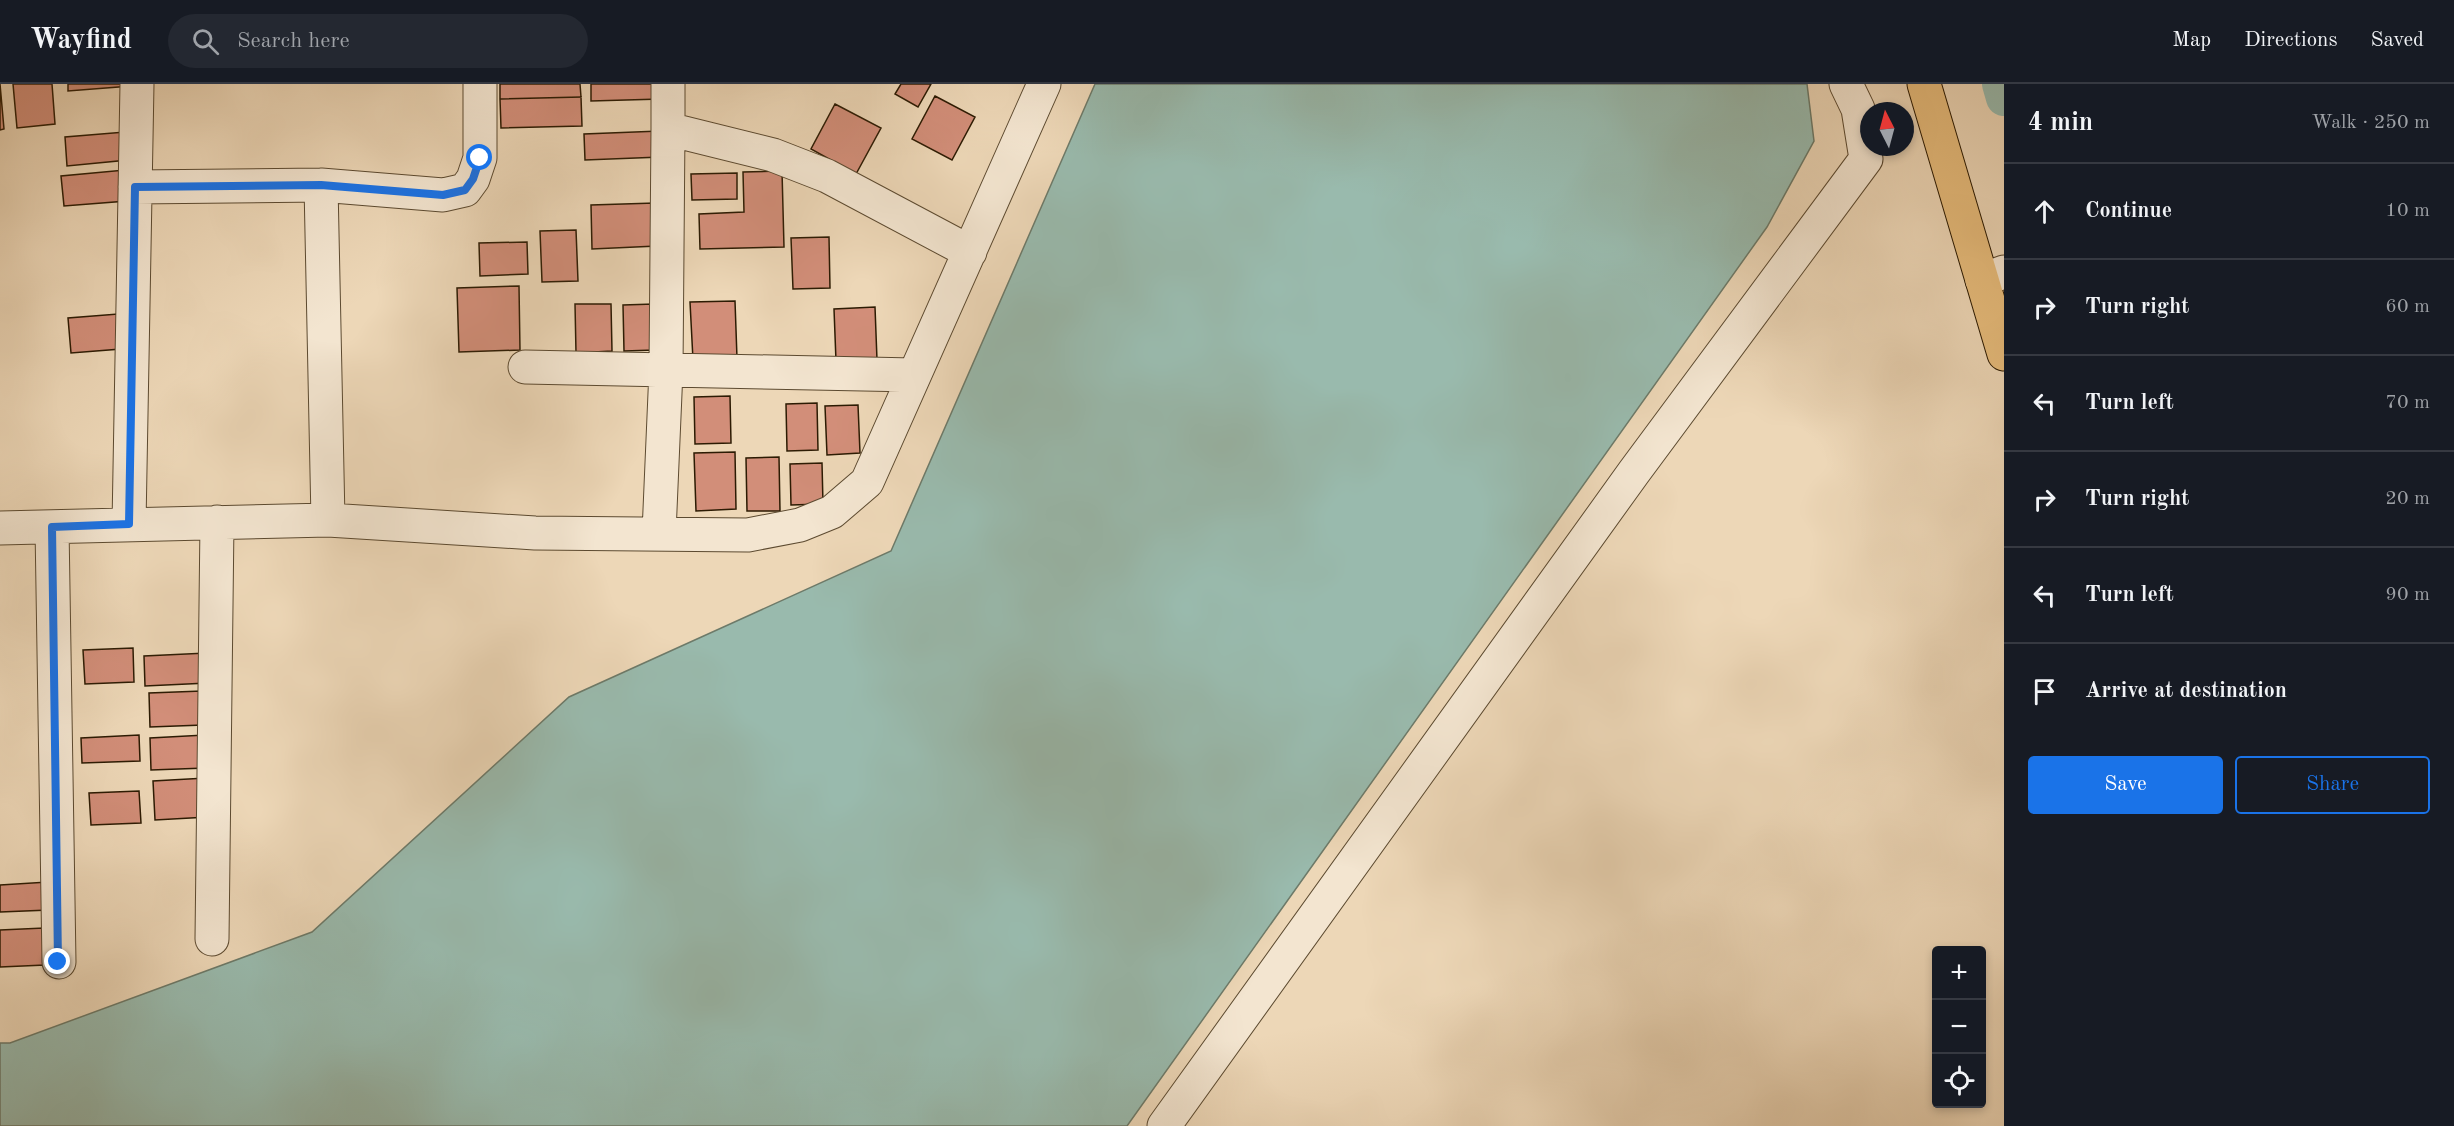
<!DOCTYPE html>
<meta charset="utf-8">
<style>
body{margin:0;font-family:"Old Standard TT",serif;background:#242831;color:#f1f3f6}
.controls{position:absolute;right:18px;bottom:18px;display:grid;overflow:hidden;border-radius:6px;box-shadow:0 3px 9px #0003}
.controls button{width:54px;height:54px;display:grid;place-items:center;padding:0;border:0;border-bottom:2px solid #363941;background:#171b24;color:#f1f3f6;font:30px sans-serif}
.compass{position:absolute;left:1860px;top:18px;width:54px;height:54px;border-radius:50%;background:#171b24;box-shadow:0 3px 9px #0003;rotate:354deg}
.stop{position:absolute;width:18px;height:18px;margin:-14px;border:4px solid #1a73e8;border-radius:50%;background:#fff}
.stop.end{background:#1a73e8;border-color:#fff;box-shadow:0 2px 6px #0008}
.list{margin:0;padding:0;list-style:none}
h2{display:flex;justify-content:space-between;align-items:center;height:78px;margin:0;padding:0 24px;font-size:26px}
h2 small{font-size:20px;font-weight:400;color:#9ea1a6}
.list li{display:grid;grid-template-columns:39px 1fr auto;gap:18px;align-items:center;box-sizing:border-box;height:96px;padding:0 24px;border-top:2px solid #363941}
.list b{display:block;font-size:22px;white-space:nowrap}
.list em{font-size:20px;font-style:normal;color:#9ea1a6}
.actions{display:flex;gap:12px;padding:18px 24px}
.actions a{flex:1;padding:14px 0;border:2px solid #1a73e8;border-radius:6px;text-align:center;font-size:21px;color:#1a73e8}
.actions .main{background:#1a73e8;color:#fff}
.icon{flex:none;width:33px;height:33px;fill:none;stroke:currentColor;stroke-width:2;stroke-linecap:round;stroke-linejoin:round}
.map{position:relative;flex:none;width:2004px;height:1042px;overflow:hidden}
header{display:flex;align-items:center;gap:36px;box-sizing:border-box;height:84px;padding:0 30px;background:#171b24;border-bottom:2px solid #363941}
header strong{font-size:28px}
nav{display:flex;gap:33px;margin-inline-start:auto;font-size:21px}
.search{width:420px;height:54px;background:#242831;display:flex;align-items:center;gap:15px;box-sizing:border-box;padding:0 21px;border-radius:33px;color:#9ea1a6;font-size:22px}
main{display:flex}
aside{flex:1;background:#171b24}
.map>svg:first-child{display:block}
</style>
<header>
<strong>Wayfind</strong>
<div class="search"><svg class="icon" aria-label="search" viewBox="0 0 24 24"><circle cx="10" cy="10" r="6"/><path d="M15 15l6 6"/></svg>Search here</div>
<nav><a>Map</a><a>Directions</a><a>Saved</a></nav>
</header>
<main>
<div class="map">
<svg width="2004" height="1042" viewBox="0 0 2004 1042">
<rect width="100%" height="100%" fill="#edd7b7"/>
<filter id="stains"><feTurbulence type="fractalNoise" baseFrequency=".00333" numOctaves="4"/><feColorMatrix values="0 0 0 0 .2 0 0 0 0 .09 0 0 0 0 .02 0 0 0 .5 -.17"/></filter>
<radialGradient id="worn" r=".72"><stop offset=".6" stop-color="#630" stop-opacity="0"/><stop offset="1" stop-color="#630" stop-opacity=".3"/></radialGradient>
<path fill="#99baad" stroke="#6d7a69" stroke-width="1.5" d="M 1095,0 L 1807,0 L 1814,57 L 1767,143 L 1127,1042 L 0,1042 L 0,959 L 10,959 L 312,848 L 569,613 L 891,467 Z"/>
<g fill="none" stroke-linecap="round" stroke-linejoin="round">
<path stroke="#99baad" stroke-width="36" d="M 2000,0 L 2004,14"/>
</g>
<path fill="#d28e79" stroke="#2c1b03" stroke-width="1.5" d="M 0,0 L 4,45 L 0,46 Z
M 13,0 L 52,0 L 55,40 L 17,44 Z
M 68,0 L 131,0 L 131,2 L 68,7 Z
M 500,0 L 580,0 L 581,13 L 500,15 Z
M 591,0 L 661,0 L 661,15 L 591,17 Z
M 901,0 L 931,0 L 918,23 L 895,10 Z
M 935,12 L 975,33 L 952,76 L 912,55 Z
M 581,13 L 582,42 L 501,44 L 500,15 Z
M 835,20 L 881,44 L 856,90 L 811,65 Z
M 660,47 L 661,73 L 585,76 L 584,50 Z
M 125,48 L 128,76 L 67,82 L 65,53 Z
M 125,86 L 127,117 L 64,122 L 61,92 Z
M 782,87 L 784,163 L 700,165 L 699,130 L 744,128 L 743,88 Z
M 737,89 L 737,115 L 692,116 L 691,90 Z
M 655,119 L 657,162 L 592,165 L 591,121 Z
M 576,146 L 578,197 L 542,198 L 540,147 Z
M 829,153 L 830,204 L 793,205 L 791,154 Z
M 527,158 L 528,190 L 480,192 L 479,159 Z
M 519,202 L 520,266 L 459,268 L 457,204 Z
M 735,217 L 737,274 L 693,276 L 690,218 Z
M 575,220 L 611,220 L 612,267 L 576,269 Z
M 654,220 L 655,266 L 624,267 L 623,221 Z
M 875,223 L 877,276 L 836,277 L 834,225 Z
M 118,230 L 121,265 L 71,269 L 68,234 Z
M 730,312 L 731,359 L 695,360 L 694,313 Z
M 817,319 L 818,366 L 787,367 L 786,320 Z
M 858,321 L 860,369 L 827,371 L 825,322 Z
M 735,368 L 736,425 L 696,427 L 694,369 Z
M 779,373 L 780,427 L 747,427 L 746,374 Z
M 822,379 L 823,420 L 791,421 L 790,380 Z
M 133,564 L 134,598 L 85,600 L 83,566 Z
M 207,569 L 208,599 L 145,602 L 144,572 Z
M 202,607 L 203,641 L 150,643 L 149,609 Z
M 139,651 L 140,677 L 82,679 L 81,654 Z
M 205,651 L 206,684 L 151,686 L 150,654 Z
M 206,694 L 208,733 L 155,736 L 153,697 Z
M 139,707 L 141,739 L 91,741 L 89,709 Z
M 48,798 L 49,826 L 0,828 L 0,801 Z
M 44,844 L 45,881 L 0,883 L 0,846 Z"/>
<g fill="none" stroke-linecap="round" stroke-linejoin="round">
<defs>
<path id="minor" d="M 668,0 L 668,45 L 773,71 L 827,92 L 970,168
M 135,103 L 321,101
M 1982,196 L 2004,188
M 525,283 L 914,291
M 328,436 L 321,101 L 443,111 L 465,106 L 473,95 L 480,74 L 480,0
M 129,440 L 137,0
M 52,443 L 59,878
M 0,444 L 328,436 L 535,449 L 748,451 L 800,441 L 832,428 L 867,398 L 1044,0
M 659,449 L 666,286 L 668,45
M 212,855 L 217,438
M 1164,1042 L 1634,388 L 1866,75 L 1858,25 L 1846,0"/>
<path id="major" d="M 1924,0 L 2004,270"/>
</defs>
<use href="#minor" stroke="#5c4a30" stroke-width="35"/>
<use href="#major" stroke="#2c1b03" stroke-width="35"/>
<use href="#minor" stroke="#f3e5d0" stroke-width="33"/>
<use href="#major" stroke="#e6bc7c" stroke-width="33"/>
</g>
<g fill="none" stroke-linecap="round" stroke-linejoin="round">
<path stroke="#1a73e8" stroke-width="8" d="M 58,878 L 52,443 L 129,440 L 135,103 L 321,101 L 443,111 L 465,106 L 473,95 L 480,74"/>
</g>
<rect width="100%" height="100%" filter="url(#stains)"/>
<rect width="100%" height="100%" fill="url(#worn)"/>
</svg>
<div class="controls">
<button>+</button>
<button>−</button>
<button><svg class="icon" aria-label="locate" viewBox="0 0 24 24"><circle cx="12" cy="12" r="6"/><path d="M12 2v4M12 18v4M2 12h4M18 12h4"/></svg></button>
</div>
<svg class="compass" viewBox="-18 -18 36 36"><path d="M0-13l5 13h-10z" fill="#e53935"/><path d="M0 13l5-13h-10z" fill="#9ea1a6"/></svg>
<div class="stop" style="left:480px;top:74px"></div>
<div class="stop end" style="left:58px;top:878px"></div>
</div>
<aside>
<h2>4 min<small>Walk · 250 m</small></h2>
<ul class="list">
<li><svg class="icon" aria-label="ahead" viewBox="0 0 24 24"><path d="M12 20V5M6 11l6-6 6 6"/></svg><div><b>Continue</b></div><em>10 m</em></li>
<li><svg class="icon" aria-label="right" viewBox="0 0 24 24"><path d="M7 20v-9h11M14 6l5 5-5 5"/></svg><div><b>Turn right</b></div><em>60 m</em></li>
<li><svg class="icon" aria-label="left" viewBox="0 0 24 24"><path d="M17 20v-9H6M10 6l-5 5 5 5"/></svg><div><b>Turn left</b></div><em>70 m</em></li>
<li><svg class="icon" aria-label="right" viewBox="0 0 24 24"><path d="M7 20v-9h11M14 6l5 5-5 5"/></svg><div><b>Turn right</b></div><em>20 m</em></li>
<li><svg class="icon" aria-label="left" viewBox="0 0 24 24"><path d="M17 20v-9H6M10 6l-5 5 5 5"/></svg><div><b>Turn left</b></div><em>90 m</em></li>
<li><svg class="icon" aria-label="arrive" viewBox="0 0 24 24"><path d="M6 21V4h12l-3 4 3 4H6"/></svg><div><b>Arrive at destination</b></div></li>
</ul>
<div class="actions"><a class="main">Save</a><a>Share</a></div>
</aside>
</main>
